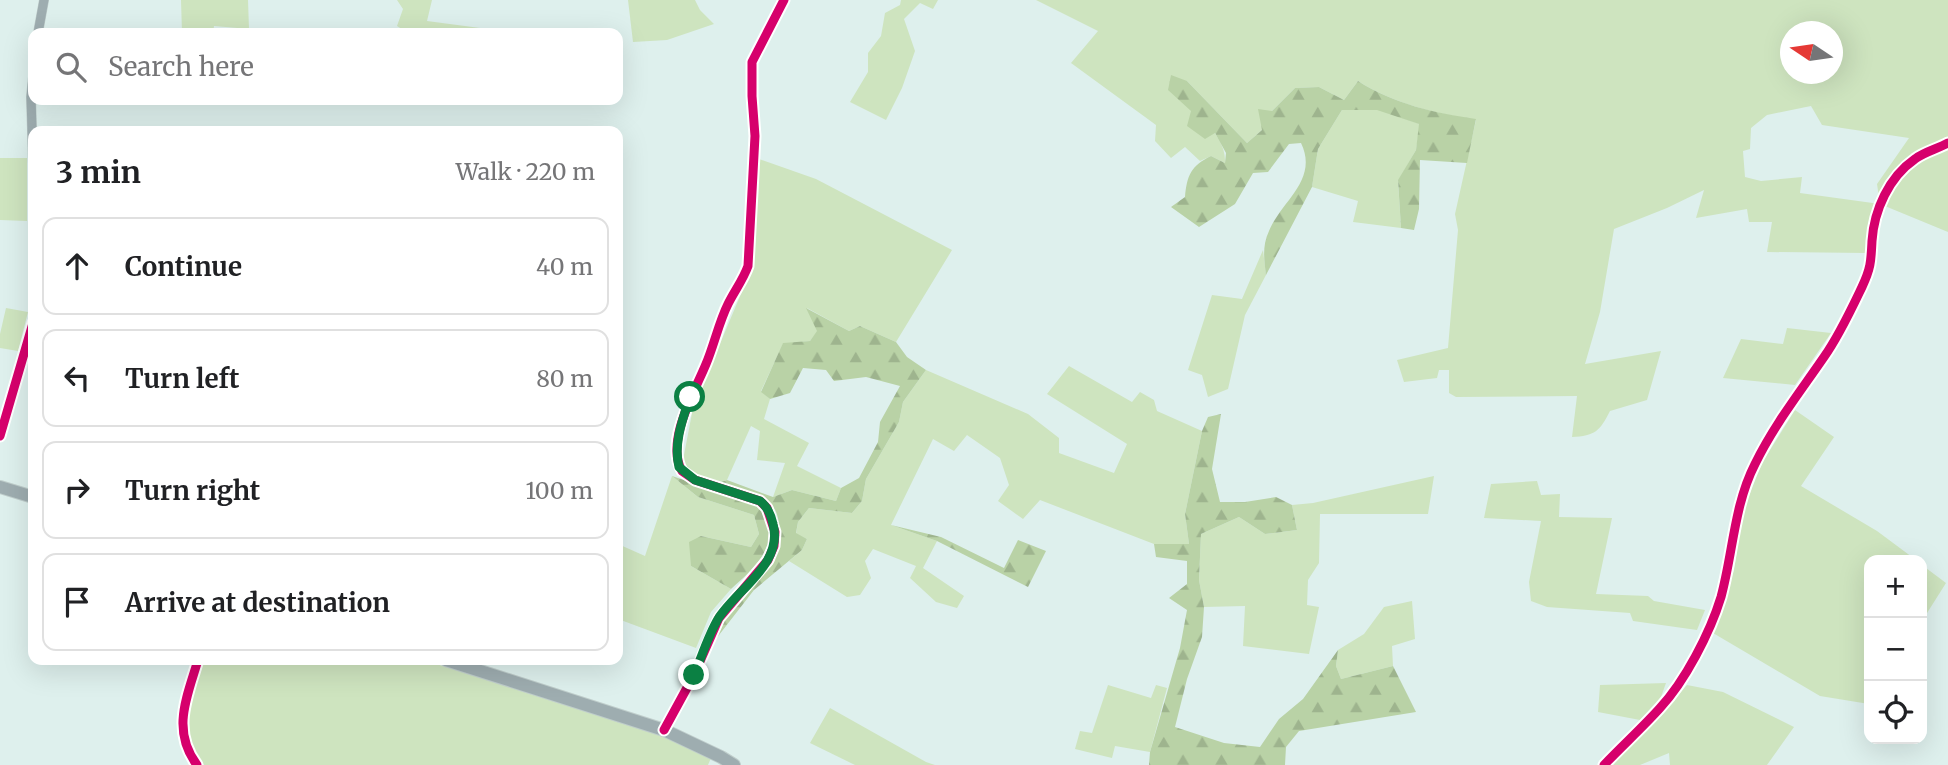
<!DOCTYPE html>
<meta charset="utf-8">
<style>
body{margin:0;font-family:Merriweather,serif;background:#f6f6f6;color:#202124}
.controls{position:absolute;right:21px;bottom:21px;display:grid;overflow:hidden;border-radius:14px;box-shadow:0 7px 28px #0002}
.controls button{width:63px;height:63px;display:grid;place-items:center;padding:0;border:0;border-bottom:2px solid #e0e0e0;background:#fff;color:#202124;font:35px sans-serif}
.compass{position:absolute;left:1780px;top:21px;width:63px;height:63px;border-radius:50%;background:#fff;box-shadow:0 7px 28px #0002;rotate:283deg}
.stop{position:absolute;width:21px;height:21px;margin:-16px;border:5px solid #0b8043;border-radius:50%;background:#fff}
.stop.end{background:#0b8043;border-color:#fff;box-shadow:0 2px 7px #0008}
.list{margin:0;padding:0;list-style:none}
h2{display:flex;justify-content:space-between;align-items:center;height:91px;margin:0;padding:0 28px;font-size:30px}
h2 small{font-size:23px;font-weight:400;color:#757577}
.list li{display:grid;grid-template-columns:46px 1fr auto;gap:21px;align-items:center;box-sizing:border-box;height:98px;margin:0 14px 14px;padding:0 14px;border:2px solid #e0e0e0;border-radius:14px}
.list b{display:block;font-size:26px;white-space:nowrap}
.list em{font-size:23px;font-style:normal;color:#757577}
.icon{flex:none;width:38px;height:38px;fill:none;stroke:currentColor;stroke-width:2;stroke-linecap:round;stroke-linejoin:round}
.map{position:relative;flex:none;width:1948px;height:765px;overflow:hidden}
.search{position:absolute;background:#fff;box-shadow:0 7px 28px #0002;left:28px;top:28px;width:595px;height:77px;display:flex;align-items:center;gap:18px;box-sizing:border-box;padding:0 24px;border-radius:14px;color:#757577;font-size:26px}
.panel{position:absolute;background:#fff;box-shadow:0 7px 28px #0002;left:28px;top:126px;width:595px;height:539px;border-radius:14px}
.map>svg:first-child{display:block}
</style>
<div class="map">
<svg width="1948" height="765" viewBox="0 0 1948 765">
<defs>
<pattern id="forest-firs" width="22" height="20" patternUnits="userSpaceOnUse" patternTransform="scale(1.75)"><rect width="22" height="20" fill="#b9d2a6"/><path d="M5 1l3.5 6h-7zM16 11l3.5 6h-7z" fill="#9eb48e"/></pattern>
</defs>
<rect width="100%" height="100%" fill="#def0ed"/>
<path fill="#cee4bf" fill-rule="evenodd" d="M 181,0 L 248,0 L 249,29 L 214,26 L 213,33 L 182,33 Z
M 397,0 L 432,0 L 427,21 L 480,28 L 489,33 L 408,33 L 397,26 L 403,9 Z
M 628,0 L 695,0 L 700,10 L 714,24 L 667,40 L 633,42 Z
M 901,0 L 938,0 L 933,9 L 920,3 L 904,19 L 915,51 L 902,88 L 886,120 L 850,102 L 868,72 L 868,53 L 881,36 L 885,13 L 900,5 Z
M 1036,0 L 1948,0 L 1948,232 L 1880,204 L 1867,229 L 1866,253 L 1767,252 L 1772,222 L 1749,222 L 1747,209 L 1696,218 L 1704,190 L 1667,208 L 1614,229 L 1600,312 L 1585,364 L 1661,351 L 1647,400 L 1610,411 C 1600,431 1595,436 1572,437 L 1577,396 L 1456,397 L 1449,393 L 1449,370 L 1439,370 L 1437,378 L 1404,382 L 1397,360 L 1448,348 L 1458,230 L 1455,214 L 1476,120 C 1435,113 1394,104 1358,81 L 1344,100 L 1319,87 L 1295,88 L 1272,111 L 1262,130 L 1247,143 L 1187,81 L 1169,90 C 1189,109 1227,132 1225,163 L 1211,156 L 1200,161 L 1185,147 L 1171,158 L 1155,141 L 1156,125 L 1071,63 L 1098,31 ZM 1790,32 L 1832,32 L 1832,74 L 1790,74 ZM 1811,106 L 1822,125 L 1909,138 L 1877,184 L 1880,204 L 1800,193 L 1802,177 L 1761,181 L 1745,177 L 1743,151 L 1750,149 L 1751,128 L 1767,115 Z
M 1377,109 L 1420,124 L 1416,150 L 1398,181 L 1401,228 L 1353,222 L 1358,201 L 1312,187 L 1318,149 L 1342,110 Z
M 0,158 L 27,158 L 27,221 L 0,220 Z
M 759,159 L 816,179 L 952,250 L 896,342 L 860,326 L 849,331 L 807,308 L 818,331 L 810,341 L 783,344 L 761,391 L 770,399 L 764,419 L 809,443 L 797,466 L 841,488 L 836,501 L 792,490 L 773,497 L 785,463 L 757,460 L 760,431 L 751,426 L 727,480 L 718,483 L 702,478 L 688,471 L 683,460 L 693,408 L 751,270 Z
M 1263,250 L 1266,275 L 1245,315 L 1228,389 L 1208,397 L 1202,375 L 1188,370 L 1212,295 L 1242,299 Z
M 6,308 L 28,312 L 18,351 L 0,348 L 0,334 Z
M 1787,328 L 1831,333 L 1795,385 L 1723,378 L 1741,339 L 1783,344 Z
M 1069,366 L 1132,402 L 1140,392 L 1154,400 L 1157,411 L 1202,431 L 1185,514 L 1189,544 L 1154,544 L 1040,500 L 1023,519 L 998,501 L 1009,485 L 1000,458 L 967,435 L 954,451 L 933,439 L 891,525 L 937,541 L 923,568 L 964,596 L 957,608 L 936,602 L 910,578 L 916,566 L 873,549 L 865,561 L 871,578 L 860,595 L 847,597 L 789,561 L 802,550 L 807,539 L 796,534 L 798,522 L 809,508 L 852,513 L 862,501 L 866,479 L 899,422 L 903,402 L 926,370 L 1028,414 L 1059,438 L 1059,453 L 1114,473 L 1127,444 L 1047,394 Z
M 1795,410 L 1834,437 L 1801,486 L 1877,531 L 1916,560 L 1869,560 L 1869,704 L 1820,696 L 1713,633 L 1734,570 L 1743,511 L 1762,463 Z
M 672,476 L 698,497 L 754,515 L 759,534 L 751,547 L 701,536 L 691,566 L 731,589 L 711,612 L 696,648 L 618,619 L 618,544 L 645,556 Z
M 1434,476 L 1428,514 L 1320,514 L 1319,563 L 1308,580 L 1307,605 L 1319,607 L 1309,654 L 1243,646 L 1245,606 L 1204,607 L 1199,580 L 1201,534 L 1239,517 L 1265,534 L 1297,530 L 1292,505 L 1313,503 Z
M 1537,481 L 1541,495 L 1560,494 L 1559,517 L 1612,518 L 1596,594 L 1648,596 L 1654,601 L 1705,610 L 1697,630 L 1633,621 L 1630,613 L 1547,607 L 1531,601 L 1529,582 L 1541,521 L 1484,518 L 1491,484 Z
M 1922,565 L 1946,583 L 1922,621 Z
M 1412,601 L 1415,639 L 1392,646 L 1393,666 L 1341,679 L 1336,666 L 1338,650 L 1364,634 L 1384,607 Z
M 204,660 L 424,660 L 662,736 L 711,758 L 708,765 L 204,765 C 197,757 188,749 186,737 C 183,716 198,680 204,660 Z
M 1666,683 L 1661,697 L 1640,720 L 1598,712 L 1600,685 Z
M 1108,685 L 1151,698 L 1156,685 L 1167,688 L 1150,752 L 1115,746 L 1112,758 L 1075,749 L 1080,731 L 1092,733 Z
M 1687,685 L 1723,692 L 1794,727 L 1767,765 L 1670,765 L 1669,753 L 1640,765 L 1611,765 L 1655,721 Z
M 830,708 L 926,762 L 935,765 L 855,765 L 810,743 Z"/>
<path fill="url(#forest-firs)" d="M 1171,75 L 1187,81 L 1247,143 L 1262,130 L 1258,109 L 1272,111 L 1295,88 L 1319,87 L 1344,100 L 1358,81 C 1394,104 1435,113 1476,119 L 1467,163 L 1420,160 L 1419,209 L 1414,230 L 1401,228 L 1398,180 L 1416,150 L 1419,124 L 1377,110 L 1342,110 L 1318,149 L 1312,187 L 1266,275 C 1264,259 1262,246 1269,231 C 1281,201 1319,180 1301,143 L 1289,144 L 1268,172 L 1253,173 L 1235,204 L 1199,227 L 1171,207 L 1185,197 C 1187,175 1191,166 1211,156 L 1225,163 L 1226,153 L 1215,133 L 1205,139 L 1187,126 L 1191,111 L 1168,90 Z
M 806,308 L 849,331 L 860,326 L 896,342 L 907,357 L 926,370 L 903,402 L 899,422 L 866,479 L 862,501 L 852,513 L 809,508 L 798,522 L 796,533 L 807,539 L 802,550 L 754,590 L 712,644 C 719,626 730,609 743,594 C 752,583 765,574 772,562 C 781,544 785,510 764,498 C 751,490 732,488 718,483 L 727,480 L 773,497 L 792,490 L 836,501 L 841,488 L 859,478 L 878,442 L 880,422 L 900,386 L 866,377 L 834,381 L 826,370 L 803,368 L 790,393 L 770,399 L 761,392 L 783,343 L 810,341 L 817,331 Z
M 1221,414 L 1212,469 L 1220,502 L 1245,502 L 1276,497 L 1292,505 L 1297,530 L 1265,534 L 1239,517 L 1201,534 L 1199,580 L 1204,607 L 1202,637 L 1187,679 L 1175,727 L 1224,743 L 1260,747 L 1279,719 L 1303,699 L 1338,650 L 1336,666 L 1341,679 L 1393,666 L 1416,712 L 1299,731 L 1286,747 L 1285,765 L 1149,765 L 1150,752 L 1180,648 L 1187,610 L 1169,598 L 1187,584 L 1187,561 L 1156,557 L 1154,544 L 1189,544 L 1185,514 L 1202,431 L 1208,417 Z
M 672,476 L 756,504 C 787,539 757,566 731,589 L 691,566 L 689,542 L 701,536 L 751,547 L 759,534 L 754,515 L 698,497 Z
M 891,525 L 941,537 L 1004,568 L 1018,540 L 1046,551 L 1028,587 L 937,541 Z"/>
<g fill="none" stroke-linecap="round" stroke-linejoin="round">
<defs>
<path id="minor" d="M 38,33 L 44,0
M 33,77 L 31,97 L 33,164
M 0,436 L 33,323
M 664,730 L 694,675 L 719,618 L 768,560 L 774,546 L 775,532 L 767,508 L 760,501 L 695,480 L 682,471 C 665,442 695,391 706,364 C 714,345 719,322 728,304 C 735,290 743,280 748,266 L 755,136 L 752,96 L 752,62 L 784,0
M 197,765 C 171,730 187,697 198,660
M 1604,765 C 1622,746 1642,728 1660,708 C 1685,681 1710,633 1721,597 C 1733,553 1734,505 1755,464 C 1774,425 1800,392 1824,357 C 1839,336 1851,310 1862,287 C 1871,268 1871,261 1872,241 C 1874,210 1889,177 1915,159 C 1924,152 1937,149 1948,143"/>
<path id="tertiary" d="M 0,487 L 33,497
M 446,660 L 664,730 L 721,757 L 734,765"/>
</defs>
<use href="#minor" stroke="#bfcdcb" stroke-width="10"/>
<use href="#tertiary" stroke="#bfcdcb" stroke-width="14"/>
<use href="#minor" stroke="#9eadb0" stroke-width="9"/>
<use href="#tertiary" stroke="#9eadb0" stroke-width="12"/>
<defs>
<path id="cycleway" d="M 0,436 L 33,323
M 664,730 L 694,675 L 719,618 L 768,560 L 774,546 L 775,532 L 767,508 L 760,501 L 695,480 L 682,471 C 665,442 695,391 706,364 C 714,345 719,322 728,304 C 735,290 743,280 748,266 L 755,136 L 752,96 L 752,62 L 784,0
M 197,765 C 171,730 187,697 198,660
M 1604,765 C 1622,746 1642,728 1660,708 C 1685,681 1710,633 1721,597 C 1733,553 1734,505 1755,464 C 1774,425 1800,392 1824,357 C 1839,336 1851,310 1862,287 C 1871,268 1871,261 1872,241 C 1874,210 1889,177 1915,159 C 1924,152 1937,149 1948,143"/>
</defs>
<use href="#cycleway" stroke="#fff" stroke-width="13"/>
<use href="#cycleway" stroke="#d6006c" stroke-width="9"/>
</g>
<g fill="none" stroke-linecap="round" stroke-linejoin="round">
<path stroke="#0b8043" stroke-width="9" d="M 690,397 C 683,418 673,444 679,467 L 695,480 L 760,501 C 768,507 771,515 773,524 C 784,564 736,590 718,619 C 708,636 702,656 694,675"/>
</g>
</svg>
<div class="controls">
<button>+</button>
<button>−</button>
<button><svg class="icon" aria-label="locate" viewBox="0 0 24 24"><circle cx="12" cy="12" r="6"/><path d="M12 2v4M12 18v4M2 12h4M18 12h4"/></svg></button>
</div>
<svg class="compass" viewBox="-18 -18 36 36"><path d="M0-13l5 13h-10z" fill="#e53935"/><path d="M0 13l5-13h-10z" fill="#757577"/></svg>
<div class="stop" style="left:690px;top:397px"></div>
<div class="stop end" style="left:694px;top:675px"></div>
<div class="search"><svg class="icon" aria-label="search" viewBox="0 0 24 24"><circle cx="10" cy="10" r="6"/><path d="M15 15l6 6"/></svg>Search here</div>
<section class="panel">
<h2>3 min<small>Walk · 220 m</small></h2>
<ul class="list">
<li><svg class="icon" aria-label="ahead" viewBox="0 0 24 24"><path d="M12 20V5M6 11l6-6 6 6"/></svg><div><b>Continue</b></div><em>40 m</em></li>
<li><svg class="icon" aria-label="left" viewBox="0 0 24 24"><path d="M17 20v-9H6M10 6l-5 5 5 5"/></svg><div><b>Turn left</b></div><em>80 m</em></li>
<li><svg class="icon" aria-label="right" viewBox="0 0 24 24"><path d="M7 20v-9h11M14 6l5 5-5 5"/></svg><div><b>Turn right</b></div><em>100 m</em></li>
<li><svg class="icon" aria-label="arrive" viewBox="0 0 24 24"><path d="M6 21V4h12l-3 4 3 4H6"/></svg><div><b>Arrive at destination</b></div></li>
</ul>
</section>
</div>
